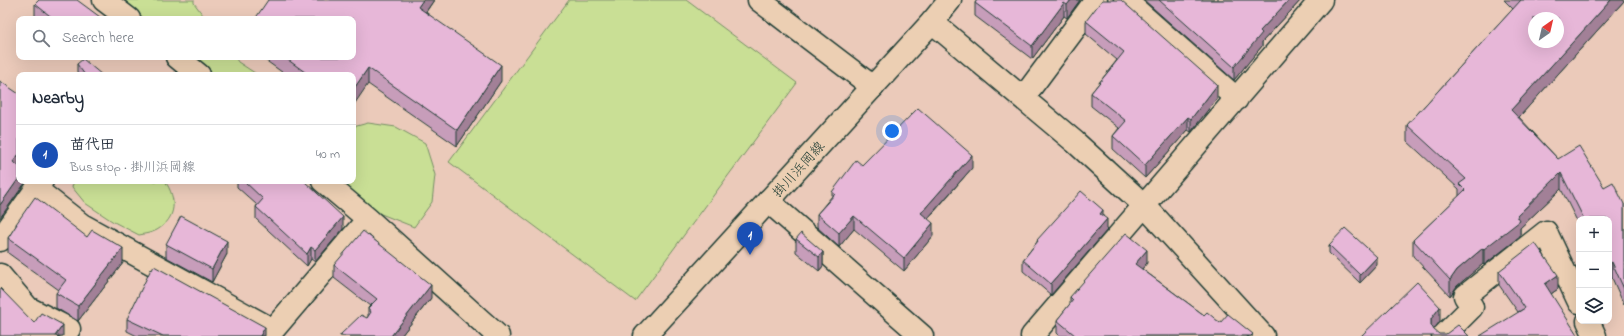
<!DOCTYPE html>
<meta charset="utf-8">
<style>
body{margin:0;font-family:"Indie Flower","Klee One",sans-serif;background:#f6f6f7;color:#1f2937}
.controls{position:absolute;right:12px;bottom:12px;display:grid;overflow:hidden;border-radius:8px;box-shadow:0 4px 16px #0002}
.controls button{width:36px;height:36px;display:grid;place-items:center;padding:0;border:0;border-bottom:1px solid #e0e1e3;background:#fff;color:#1f2937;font:20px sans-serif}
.compass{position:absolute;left:1528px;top:12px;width:36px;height:36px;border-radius:50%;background:#fff;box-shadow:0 4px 16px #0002;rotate:34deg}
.you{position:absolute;left:892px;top:131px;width:14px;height:14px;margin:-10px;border:3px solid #fff;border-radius:50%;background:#1a73e8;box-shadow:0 0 0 6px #1a73e833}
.badge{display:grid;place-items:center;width:26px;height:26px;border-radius:50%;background:#ea580c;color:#fff;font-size:13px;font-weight:700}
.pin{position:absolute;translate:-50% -33px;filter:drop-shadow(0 1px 2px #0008)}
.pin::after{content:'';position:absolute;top:21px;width:14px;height:12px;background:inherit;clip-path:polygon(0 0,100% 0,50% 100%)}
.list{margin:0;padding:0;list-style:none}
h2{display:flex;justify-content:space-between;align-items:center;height:52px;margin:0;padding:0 16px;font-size:17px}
h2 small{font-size:13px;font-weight:400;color:#747a83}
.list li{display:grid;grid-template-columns:26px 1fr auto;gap:12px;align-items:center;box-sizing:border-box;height:60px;padding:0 16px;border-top:1px solid #e0e1e3}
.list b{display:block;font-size:15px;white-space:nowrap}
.list p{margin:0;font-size:13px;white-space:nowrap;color:#747a83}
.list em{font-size:13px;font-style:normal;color:#747a83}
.icon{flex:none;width:22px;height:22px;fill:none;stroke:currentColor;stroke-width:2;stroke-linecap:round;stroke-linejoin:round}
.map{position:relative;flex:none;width:1624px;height:336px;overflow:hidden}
.search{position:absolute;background:#fff;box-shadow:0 4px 16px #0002;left:16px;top:16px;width:340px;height:44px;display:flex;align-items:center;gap:10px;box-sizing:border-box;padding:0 14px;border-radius:8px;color:#747a83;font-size:15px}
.panel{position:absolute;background:#fff;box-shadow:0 4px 16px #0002;left:16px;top:72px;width:340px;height:112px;border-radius:8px}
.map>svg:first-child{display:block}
</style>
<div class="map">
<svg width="1624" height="336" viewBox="0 0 1624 336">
<rect width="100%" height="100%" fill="#ebcaba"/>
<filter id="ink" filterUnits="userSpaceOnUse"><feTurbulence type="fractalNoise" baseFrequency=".025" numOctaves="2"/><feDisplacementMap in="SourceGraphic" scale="8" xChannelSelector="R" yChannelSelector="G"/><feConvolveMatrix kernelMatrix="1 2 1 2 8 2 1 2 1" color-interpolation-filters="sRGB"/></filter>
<g filter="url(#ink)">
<path fill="#c9df95" stroke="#748e64" d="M 125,0 L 194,0 L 194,3 L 206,19 L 145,19 Z
M 569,0 L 686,0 L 797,83 L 635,301 L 449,162 Z
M 194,57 L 235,57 L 238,62 L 258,75 L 214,75 Z
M 368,123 L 396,127 L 425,143 L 435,175 L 432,202 L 414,227 L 376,212 L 334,181 L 353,181 L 353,127 Z
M 74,181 L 165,181 C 177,199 177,218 157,230 C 152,233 144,234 139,235 L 112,221 L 85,203 L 72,187 Z"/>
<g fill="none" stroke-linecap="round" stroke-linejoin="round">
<defs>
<path id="minor" d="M 104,0 L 129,19
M 759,0 L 873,87
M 1125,0 L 1237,99
M 932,22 L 1075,142 L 1145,206 L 1263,336
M 177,57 L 199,75
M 1023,98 L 1096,0
M 323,181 L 368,219 L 498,336
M 36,189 L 82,225 L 273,330 L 368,219
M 768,201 L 922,336
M 0,240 L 42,181
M 0,275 L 28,308 L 69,329
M 1588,321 L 1595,336
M 1032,336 L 1321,0
M 1443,336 L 1472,307 L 1465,296 L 1546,232 L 1579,302"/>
<path id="major" d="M 645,336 L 932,22 L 950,0"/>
</defs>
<use href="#minor" stroke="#1f3d34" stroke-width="25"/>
<use href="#major" stroke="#1f3d34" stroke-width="25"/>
<use href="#minor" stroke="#eccfb3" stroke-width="22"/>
<use href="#major" stroke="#eccfb3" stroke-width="22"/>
</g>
<path fill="#c79dba" stroke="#1f3d34" d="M 434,0 L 426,12 L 501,81 L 457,146 L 368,84 L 353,75 L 286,75 L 261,57 L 353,57 Z
M 977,0 L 1080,0 L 1067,18 L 1064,16 L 1032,59 L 975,16 L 975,3 Z
M 1144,0 L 1301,0 L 1262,42 L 1262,46 L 1234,80 Z
M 1504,0 L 1624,0 L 1624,1 L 1519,117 L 1558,159 L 1604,187 L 1624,204 L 1624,305 L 1612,278 L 1609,279 L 1609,219 L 1579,219 L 1579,225 L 1561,189 L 1520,228 L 1520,237 L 1484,265 L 1483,264 L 1457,286 L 1450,296 L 1413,256 L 1413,240 L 1459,196 L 1459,189 L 1407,141 L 1407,125 L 1513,9 Z
M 35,4 L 100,19 L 37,19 L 35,18 Z
M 1086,21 L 1217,98 L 1191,132 L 1188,130 L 1145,178 L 1113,149 L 1113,136 L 1119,128 L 1091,106 L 1091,93 L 1117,60 L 1086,34 Z
M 77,64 L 102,75 L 80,75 L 77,72 Z
M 862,165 L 972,168 L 928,219 L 933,236 L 904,271 L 854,229 L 839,247 L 817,227 L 817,214 L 832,196 L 832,192 Z
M 237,181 L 304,181 L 343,229 L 315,262 L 311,259 L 307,266 L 256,219 L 256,207 L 257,205 L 237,187 Z
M 1103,217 L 1107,230 L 1051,295 L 1023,271 L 1023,260 L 1037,242 L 1037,240 Z
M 16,224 L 87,237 L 123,263 L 78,321 L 56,308 L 56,293 L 59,290 L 8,253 L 8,238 L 16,226 Z
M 796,239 L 823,252 L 823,266 L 819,271 L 796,252 Z
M 166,244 L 227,254 L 212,282 L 166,257 Z
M 1329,245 L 1377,265 L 1360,283 L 1329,253 Z
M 1147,263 L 1142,269 L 1204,315 L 1253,336 L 1060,336 L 1057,333 L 1057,320 L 1070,304 L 1070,297 Z
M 334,265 L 431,298 L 401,336 L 340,336 L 340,335 L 367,318 L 368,317 L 368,308 L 370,306 L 334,278 Z
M 1499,271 L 1558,289 L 1551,294 L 1518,312 L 1499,285 Z
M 127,319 L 265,336 L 137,336 L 127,331 Z"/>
<path fill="#a28097" stroke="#1f3d34" d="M 423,0 L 434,0 L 418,23 L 418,7 Z
M 1071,0 L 1080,0 L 1067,18 L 1067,5 Z
M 1289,0 L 1301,0 L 1262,42 L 1262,46 L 1234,80 L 1234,67 L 1260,31 Z
M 1611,0 L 1624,0 L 1624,1 L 1511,126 L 1511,110 Z
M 1064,3 L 1064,16 L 1032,59 L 1032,46 Z
M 501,65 L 501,81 L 457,146 L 457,130 Z
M 368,68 L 368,84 L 353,106 L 353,90 Z
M 1217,85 L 1217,98 L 1191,132 L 1191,119 Z
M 1188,117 L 1188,130 L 1145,178 L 1145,165 Z
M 19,154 L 19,167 L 13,162 Z
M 972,155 L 972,168 L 921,226 L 921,213 Z
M 1561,173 L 1561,189 L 1520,228 L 1520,237 L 1484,265 L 1484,249 L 1517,216 Z
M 19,178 L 19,181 L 25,181 L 25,183 L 0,218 L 0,205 Z
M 1103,210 L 1103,221 L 1100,214 Z
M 854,216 L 854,229 L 839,247 L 839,233 Z
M 343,217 L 343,229 L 315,262 L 315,250 Z
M 1107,219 L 1107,230 L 1051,295 L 1051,284 Z
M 933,223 L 933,236 L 904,271 L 904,258 Z
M 227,241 L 227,254 L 212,282 L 212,269 Z
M 311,247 L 311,259 L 307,266 L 307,254 Z
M 123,248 L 123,263 L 78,321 L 78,306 Z
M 1483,248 L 1483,264 L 1457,286 L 1450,296 L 1450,280 L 1457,270 Z
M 1147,250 L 1147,263 L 1135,277 L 1135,264 Z
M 823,252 L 823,266 L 819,271 L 819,257 Z
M 1377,257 L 1377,265 L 1360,283 L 1360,275 Z
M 1612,262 L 1612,278 L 1609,279 L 1609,264 Z
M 1558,275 L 1558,289 L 1545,298 L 1545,284 Z
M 431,285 L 431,298 L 401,336 L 391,336 Z
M 1440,307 L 1440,321 L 1431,333 L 1431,319 Z
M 63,325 L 63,336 L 55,336 Z
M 265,327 L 265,336 L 260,336 Z"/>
<path fill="#e7b7d8" stroke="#1f3d34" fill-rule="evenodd" d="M 39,0 L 77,0 L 100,17 L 98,19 L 54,19 L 35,4 Z
M 268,0 L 423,0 L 418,7 L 501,65 L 457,130 L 368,68 L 353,90 L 353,75 L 309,75 L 284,57 L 353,57 L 353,19 L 255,19 Z
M 977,0 L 1071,0 L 1067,5 L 1064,3 L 1032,46 L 975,3 Z
M 1102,0 L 1121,0 L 1217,85 L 1191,119 L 1188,117 L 1145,165 L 1113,136 L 1126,121 L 1091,93 L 1124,52 L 1086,21 Z
M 1159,0 L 1289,0 L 1260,31 L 1262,33 L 1234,67 Z
M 1521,0 L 1611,0 L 1511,110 L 1558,159 L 1579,146 L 1604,187 L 1613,182 L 1624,204 L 1624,289 L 1612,262 L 1609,264 L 1609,219 L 1584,219 L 1561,173 L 1517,216 L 1520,221 L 1484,249 L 1483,248 L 1457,270 L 1450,280 L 1413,240 L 1465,190 L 1459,184 L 1466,179 L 1407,125 ZM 1534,18 L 1558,18 L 1558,42 L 1534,42 Z
M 83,59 L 102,75 L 85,75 L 77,64 Z
M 0,81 L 19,94 L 19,154 L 13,162 L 19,166 L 19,178 L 0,205 Z
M 918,108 L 972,155 L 921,213 L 933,223 L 904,258 L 854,216 L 839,233 L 817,214 L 835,194 L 832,192 L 856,160 L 862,165 Z
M 244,181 L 304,181 L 343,217 L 315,250 L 311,247 L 307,254 L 256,207 L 263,199 Z
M 1081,191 L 1103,210 L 1100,214 L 1107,219 L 1051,284 L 1023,260 L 1038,241 L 1037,240 Z
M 35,197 L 87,237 L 92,230 L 123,248 L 78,306 L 56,293 L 66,280 L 8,238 L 17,224 L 16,224 Z
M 181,216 L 227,241 L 212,269 L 166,244 Z
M 1345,228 L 1377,257 L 1360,275 L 1329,245 Z
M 363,231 L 431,285 L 391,336 L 342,336 L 340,335 L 361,315 L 367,318 L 371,312 L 368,308 L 377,299 L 334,265 Z
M 801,233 L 823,252 L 819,257 L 796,239 Z
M 1126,233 L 1147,250 L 1135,264 L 1204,315 L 1207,312 L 1220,323 L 1228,314 L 1253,334 L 1251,336 L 1076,336 L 1057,320 L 1073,300 L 1070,297 Z
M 1535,243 L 1558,275 L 1545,284 L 1578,336 L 1480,336 L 1525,308 L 1499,271 Z
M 154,266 L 265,327 L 260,336 L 163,336 L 127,319 L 151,269 L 152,270 Z
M 1417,282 L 1440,307 L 1431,319 L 1431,325 L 1434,330 L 1439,334 L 1446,334 L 1458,325 L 1469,336 L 1361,336 Z
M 0,288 L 34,323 L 41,313 L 63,325 L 55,336 L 0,336 Z"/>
</g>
<g text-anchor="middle" stroke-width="3.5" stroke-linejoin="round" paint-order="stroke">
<g font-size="14" fill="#1f3d34" stroke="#eccfb3">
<text transform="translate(798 169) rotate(-48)" y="5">掛川浜岡線</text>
</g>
</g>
</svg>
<div class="controls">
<button>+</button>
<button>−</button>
<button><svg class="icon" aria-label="layers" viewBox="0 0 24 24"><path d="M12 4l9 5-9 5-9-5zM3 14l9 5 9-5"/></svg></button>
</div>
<svg class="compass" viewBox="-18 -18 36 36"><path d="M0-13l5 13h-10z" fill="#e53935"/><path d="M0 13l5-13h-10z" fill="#747a83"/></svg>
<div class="you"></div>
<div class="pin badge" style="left:750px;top:255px;background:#1a4fb4">1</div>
<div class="search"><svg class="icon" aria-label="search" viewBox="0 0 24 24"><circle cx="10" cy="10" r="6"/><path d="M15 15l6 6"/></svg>Search here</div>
<section class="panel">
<h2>Nearby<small></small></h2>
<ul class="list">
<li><span class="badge" style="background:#1a4fb4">1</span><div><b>苗代田</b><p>Bus stop · 掛川浜岡線</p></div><em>40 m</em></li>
</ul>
</section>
</div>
